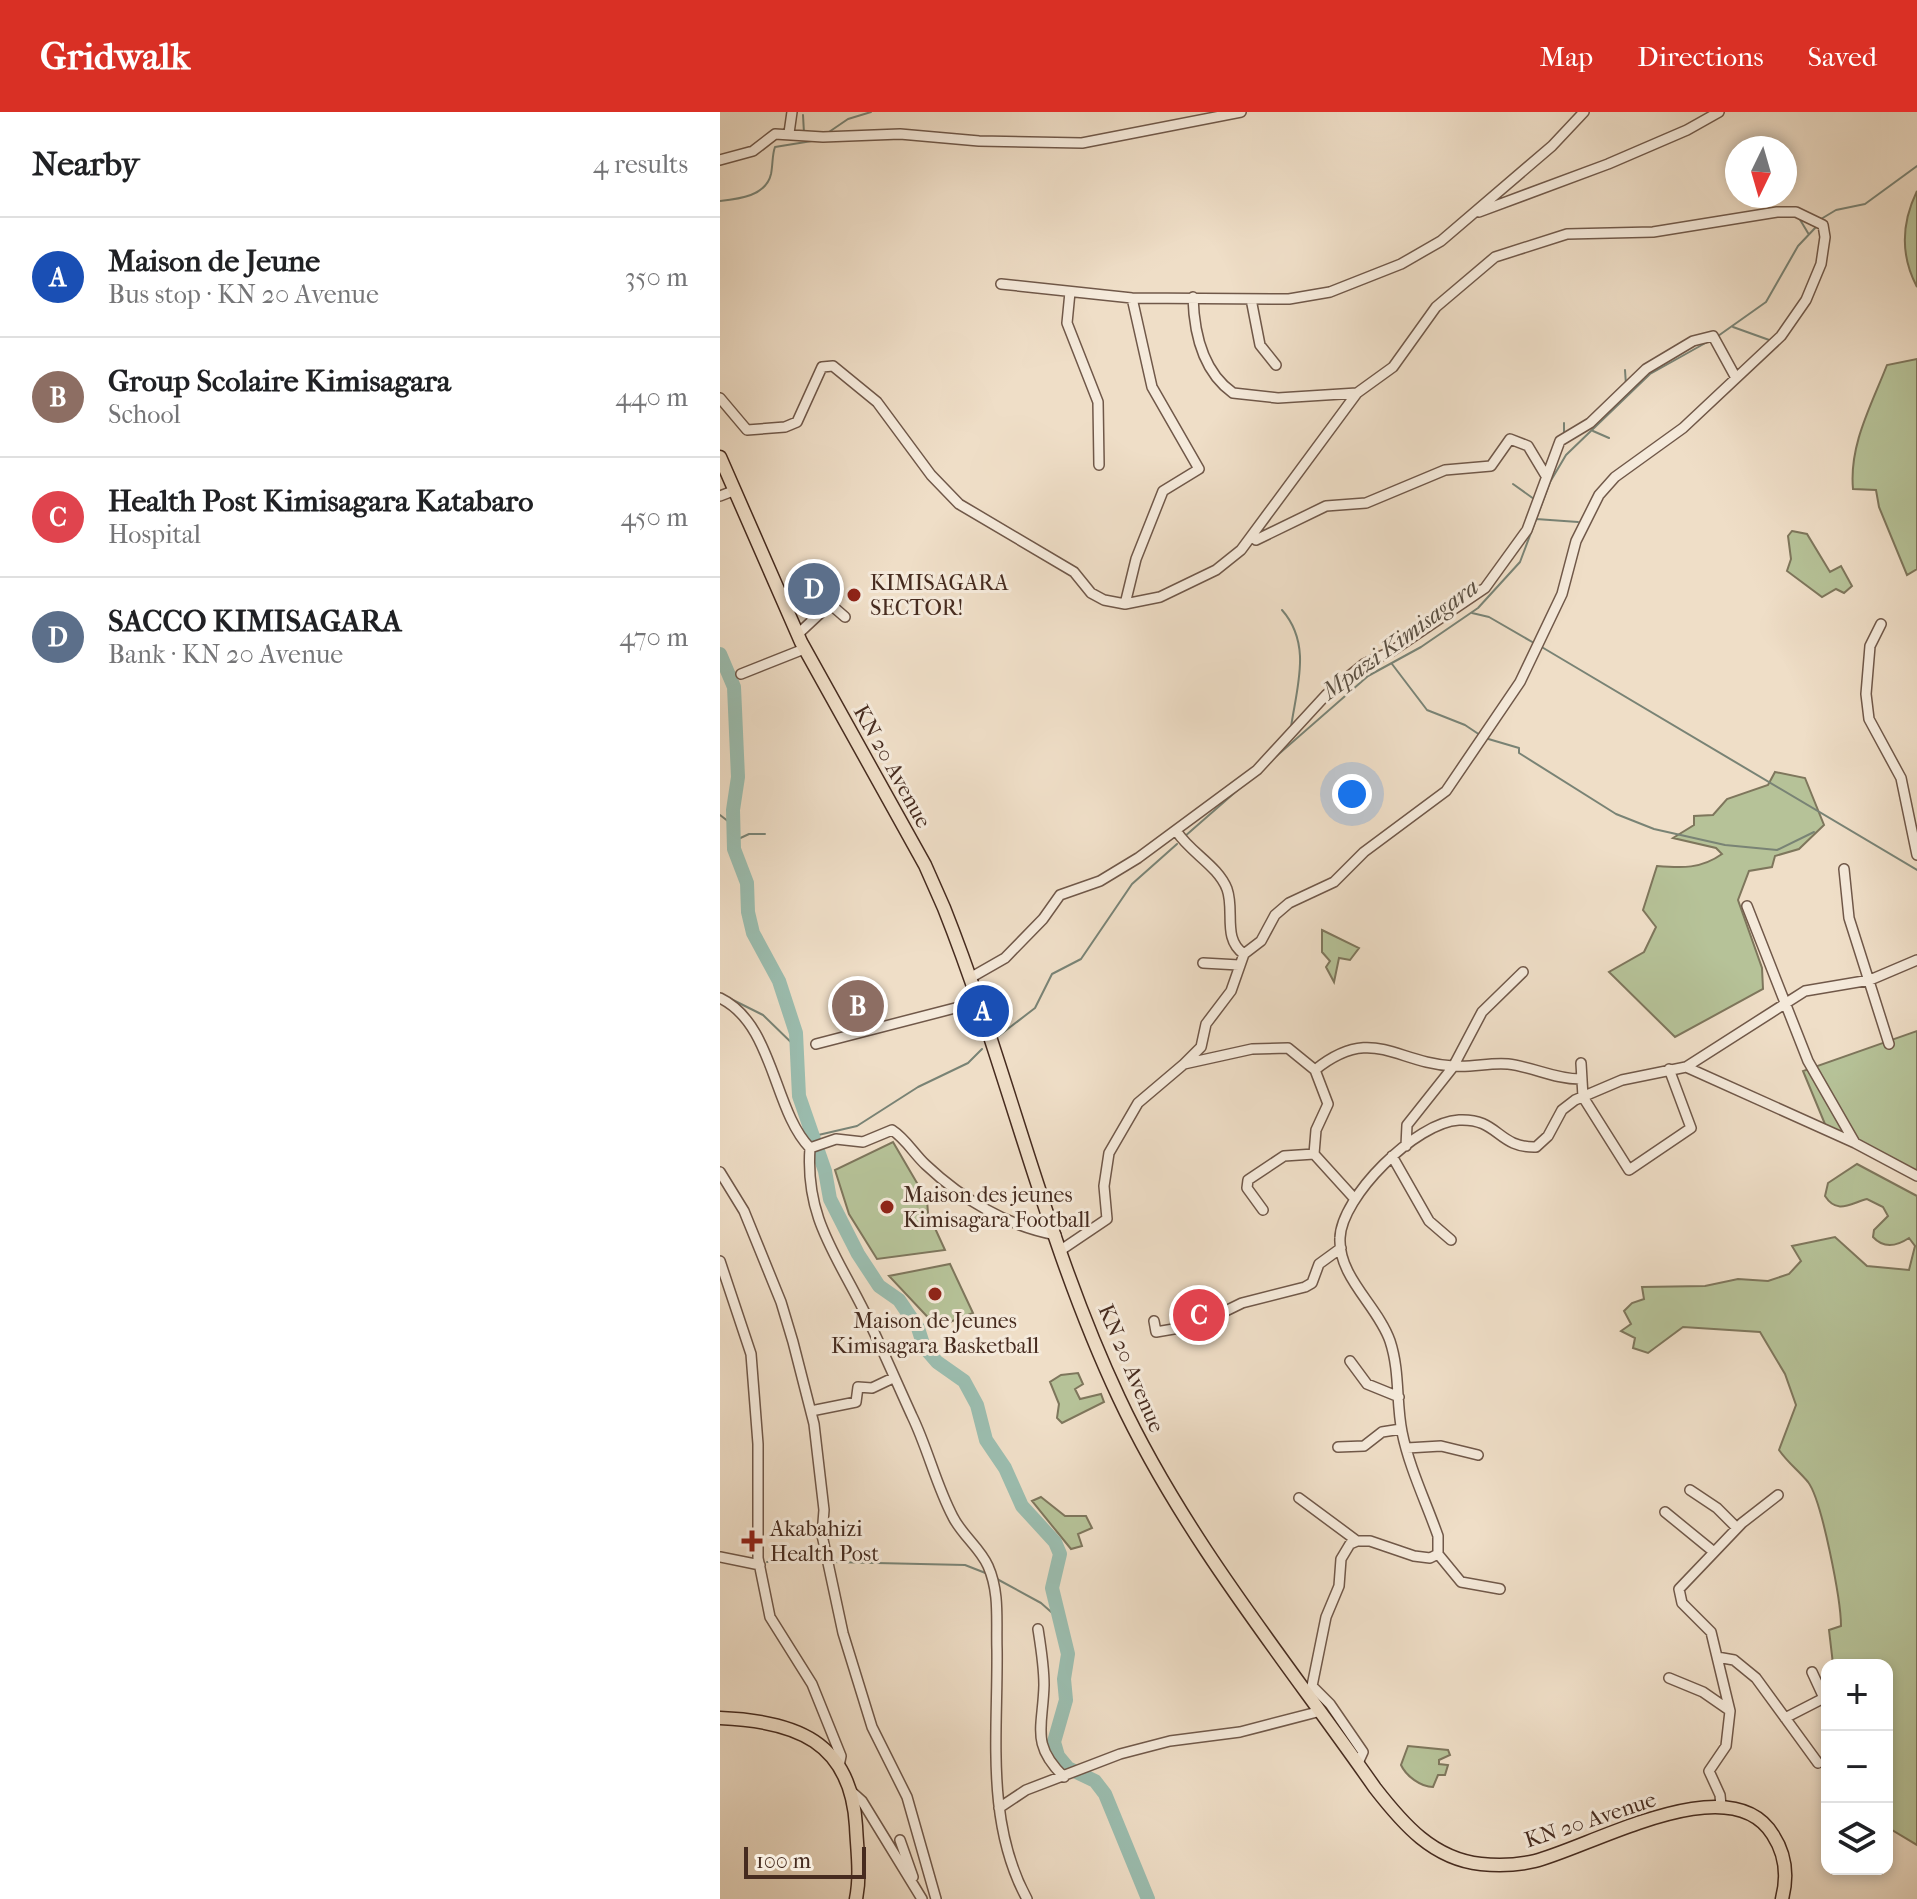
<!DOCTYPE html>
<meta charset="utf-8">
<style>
body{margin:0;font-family:"IM FELL French Canon",serif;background:#f6f6f6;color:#202124}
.controls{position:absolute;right:24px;bottom:24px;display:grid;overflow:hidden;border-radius:16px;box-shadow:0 4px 12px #0003}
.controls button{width:72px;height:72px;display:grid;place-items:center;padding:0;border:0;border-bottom:2px solid #e0e0e0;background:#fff;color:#202124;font:40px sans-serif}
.compass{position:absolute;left:1005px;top:24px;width:72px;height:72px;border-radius:50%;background:#fff;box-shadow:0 4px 12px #0003;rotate:185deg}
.scale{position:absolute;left:24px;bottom:20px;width:122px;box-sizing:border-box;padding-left:8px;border:4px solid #462b1f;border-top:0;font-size:22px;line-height:28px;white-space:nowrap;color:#462b1f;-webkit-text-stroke:6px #f5eadb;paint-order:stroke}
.you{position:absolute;left:632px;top:682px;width:28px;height:28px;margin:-20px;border:6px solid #fff;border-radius:50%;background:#1a73e8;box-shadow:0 0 0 12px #1a73e833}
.badge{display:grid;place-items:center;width:52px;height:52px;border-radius:50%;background:#d93025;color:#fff;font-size:26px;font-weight:700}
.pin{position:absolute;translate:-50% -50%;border:4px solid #fff;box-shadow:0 2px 8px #0006}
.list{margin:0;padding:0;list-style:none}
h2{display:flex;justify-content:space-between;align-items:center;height:104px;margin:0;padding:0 32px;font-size:34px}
h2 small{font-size:26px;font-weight:400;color:#757577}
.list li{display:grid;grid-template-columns:52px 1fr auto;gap:24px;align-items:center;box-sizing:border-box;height:120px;padding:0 32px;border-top:2px solid #e0e0e0}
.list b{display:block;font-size:30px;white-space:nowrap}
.list p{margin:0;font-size:26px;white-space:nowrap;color:#757577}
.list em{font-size:26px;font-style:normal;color:#757577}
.icon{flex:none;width:44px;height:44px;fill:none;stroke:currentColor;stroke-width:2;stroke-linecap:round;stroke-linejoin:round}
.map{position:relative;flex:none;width:1197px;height:1787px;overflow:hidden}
header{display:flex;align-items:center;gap:48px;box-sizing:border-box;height:112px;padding:0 40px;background:#d93025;color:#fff}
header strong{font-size:38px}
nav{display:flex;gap:44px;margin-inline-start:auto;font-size:28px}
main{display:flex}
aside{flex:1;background:#fff}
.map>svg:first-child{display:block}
</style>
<header>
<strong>Gridwalk</strong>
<nav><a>Map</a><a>Directions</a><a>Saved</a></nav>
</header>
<main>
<aside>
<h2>Nearby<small>4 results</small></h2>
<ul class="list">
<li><span class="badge" style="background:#1a4fb4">A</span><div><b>Maison de Jeune</b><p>Bus stop · KN 20 Avenue</p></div><em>350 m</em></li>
<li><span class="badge" style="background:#8d6e63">B</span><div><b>Group Scolaire Kimisagara</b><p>School</p></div><em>440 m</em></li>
<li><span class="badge" style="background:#e0444e">C</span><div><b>Health Post Kimisagara Katabaro</b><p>Hospital</p></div><em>450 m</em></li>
<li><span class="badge" style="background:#5c6f8a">D</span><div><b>SACCO KIMISAGARA</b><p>Bank · KN 20 Avenue</p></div><em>470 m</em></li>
</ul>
</aside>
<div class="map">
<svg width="1197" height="1787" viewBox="0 0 1197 1787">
<rect width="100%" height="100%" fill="#efdec7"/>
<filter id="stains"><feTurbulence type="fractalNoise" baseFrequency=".0025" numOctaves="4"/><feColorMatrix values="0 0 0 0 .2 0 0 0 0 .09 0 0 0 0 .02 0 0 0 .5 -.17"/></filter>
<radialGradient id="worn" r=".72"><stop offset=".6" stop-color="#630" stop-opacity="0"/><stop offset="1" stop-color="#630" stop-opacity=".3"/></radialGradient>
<path fill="#b6c298" stroke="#7e765c" stroke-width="2" d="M 1197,79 L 1197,175 C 1180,143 1181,112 1197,79 Z
M 1197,247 L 1197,457 L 1187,463 L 1159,395 L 1156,378 L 1133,377 C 1129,333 1151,294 1167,253 Z
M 1072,419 L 1087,422 L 1110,460 L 1121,454 L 1132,474 L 1124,481 L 1116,477 L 1102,485 L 1067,459 L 1071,447 L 1068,424 Z
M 1055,660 L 1085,666 L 1104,713 L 1079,737 L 1055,744 L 1052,755 L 1029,759 L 1018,788 L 1042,856 L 1043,877 L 955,925 L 889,860 L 924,840 L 936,815 L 923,798 L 937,754 C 962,756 981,757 1002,742 L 996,736 L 953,726 L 974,713 L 974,704 L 993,703 L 1007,687 L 1048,673 Z
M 602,818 L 639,836 L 630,848 L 619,846 L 614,870 L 606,855 L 610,849 L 602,840 Z
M 1197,919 L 1197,1062 L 1107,1017 L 1083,959 Z
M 173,1030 L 207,1088 L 208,1101 L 225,1138 L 157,1147 L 129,1102 L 115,1058 Z
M 1137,1052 L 1197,1084 L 1197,1733 L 1167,1715 L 1167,1553 L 1113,1552 L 1109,1518 L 1121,1514 C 1121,1489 1102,1388 1088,1370 C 1078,1358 1068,1351 1059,1338 L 1076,1293 L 1065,1262 L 1040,1220 L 963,1215 L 928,1241 L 913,1236 L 915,1226 L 901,1219 L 911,1212 L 904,1199 L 912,1191 L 924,1187 L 922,1175 L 985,1174 L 1018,1167 L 1048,1169 L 1069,1162 L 1081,1149 L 1072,1134 L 1115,1125 L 1147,1154 L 1189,1158 L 1195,1134 L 1189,1126 C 1177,1134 1164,1137 1153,1125 L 1154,1118 L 1168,1104 L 1163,1095 L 1147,1087 C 1131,1091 1117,1103 1105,1084 L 1108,1071 Z
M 230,1152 L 253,1201 L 217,1215 L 169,1164 Z
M 358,1261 L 363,1272 L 355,1277 L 360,1287 L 381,1282 L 384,1290 L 342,1311 L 337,1306 L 339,1292 L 330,1270 L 341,1263 Z
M 321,1385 L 345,1404 L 366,1404 L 372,1416 L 358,1422 L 362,1434 L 351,1437 L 312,1389 Z
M 688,1634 L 728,1638 L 730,1643 L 719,1648 L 719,1652 L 728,1653 L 725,1663 L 718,1663 L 713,1675 C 701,1675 686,1664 681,1653 Z"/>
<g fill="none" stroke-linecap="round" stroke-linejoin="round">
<path stroke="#798375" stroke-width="2" d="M 83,3 L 84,21
M 106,22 L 128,7 L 151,0
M 0,89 C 19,87 46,84 51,62 C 53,52 52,43 55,35 L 98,28
M 1079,106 L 1088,121
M 1101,107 L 1116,98 L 1145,92 L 1197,54
M 1013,215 L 1052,229
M 998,224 L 1046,190 L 1078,134 L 1096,115
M 905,258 L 906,273
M 873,319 L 889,326
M 844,322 L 844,311
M 793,372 L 814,387
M 816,407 L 858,410
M 562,498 C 592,532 577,574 571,615
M 752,501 L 769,505 L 814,531
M 820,534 L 1197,758
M 672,552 L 707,598 L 745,613 L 760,623
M 765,626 L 799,636 L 799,641 L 896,702 L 934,717 L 1005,733 L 1057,738 L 1094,720
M 0,703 L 13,713
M 464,725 L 648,564 L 701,535 L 758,496 L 800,450 L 830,370 L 846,343 L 930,262 L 989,229
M 14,729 L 29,722 L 45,722
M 5,884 L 43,903 L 79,938
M 276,926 L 315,896 L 332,862 L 361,847 L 412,772 L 457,732
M 94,1024 L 137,1014 L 198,975 L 248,951 L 262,937
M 47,1450 L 102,1450
M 112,1450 L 245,1453 L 268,1462
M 277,1467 L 321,1491 L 338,1506"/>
<path stroke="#9bbdaf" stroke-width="14" d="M 0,542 L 14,575 L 18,665 L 13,698 L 14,737 L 27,771 L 28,800 L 33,821 L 59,869 L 76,921 L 79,984 L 105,1059 L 110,1087 L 138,1142 L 159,1174 L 179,1188 L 198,1216 L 204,1235 L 217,1250 L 244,1269 L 257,1293 L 266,1328 L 285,1356 L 302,1394 L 335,1430 L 340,1442 L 332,1476 L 348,1542 L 344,1567 L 346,1588 L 334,1630 L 338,1644 L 348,1656 L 375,1669 L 385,1682 L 428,1787"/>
<defs>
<path id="minor" d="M 69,21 L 72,0
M 0,48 L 33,39 L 55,22 L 103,25 L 180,22 L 259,29 L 362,31 L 521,0
M 759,100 L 888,52 L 967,18 L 999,0
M 281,172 L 412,186 L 569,187 L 610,180 L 681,152 L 721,129 L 832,34 L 864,0
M 350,180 L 347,211 L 378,290 L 379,353
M 473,185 C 474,221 482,259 513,281 L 558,286 L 637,281
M 531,187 L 540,233 L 556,253
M 0,286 L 27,318 L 65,315 L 77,310 L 102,255 L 113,254 L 157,290 L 211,363 L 239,392 L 354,460 L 371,481 L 384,488 L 405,492 L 440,485 L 496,458 L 521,438 L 637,281 L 673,255 L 716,195 L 775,145 L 847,122 L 933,120 L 1057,100 L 1076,100 L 1103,113 L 1105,125 L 1101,152 L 1086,188 L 1061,224 L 963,316 L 895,365 L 879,383 L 856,429 L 842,482 L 800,570 L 726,679 L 644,740 L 614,770 L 569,791 L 555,803 L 541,829 L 524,842 L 511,879 L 486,912 L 481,935 L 464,952
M 0,384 L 13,379
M 533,425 L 536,428 L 606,394 L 646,391 L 725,358 L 771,354 L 790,327 L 808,334 L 826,364
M 405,492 L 416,447 L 443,379 L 479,357 L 432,275 L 412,186
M 1161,512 L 1150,534 L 1146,582 L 1149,607 L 1181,666 L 1197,743
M 78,522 L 110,492 L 125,505
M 21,562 L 84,537
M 457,720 C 471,741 498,754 507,777 C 515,799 502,827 524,842
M 1124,757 L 1129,806 L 1169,932
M 1027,794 L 1088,949 L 1135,1031
M 483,851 L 519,853
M 250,866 L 285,846 L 323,807 L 340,783 L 380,769 L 418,746 L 537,658 L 606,583 L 644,552 L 672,539 L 765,476 L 807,418 L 840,329 L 870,311 L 926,257 L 973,229 L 993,224 L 1016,266
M 0,886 C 54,912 53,998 90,1036
M 96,932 L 239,895 L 257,886
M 861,951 L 863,985 L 909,1058 L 971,1016 L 949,957
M 966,955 L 1085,879 L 1150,868 L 1197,848
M 595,958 C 652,912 675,951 733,954 C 752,956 770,950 788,952 C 814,955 834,967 860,967
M 686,1034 L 687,1013 L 733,955 L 762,900 L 803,860
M 90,1036 C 85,1105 116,1142 144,1199 C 161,1234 176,1269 192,1304 C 208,1337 216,1373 233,1405 C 242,1423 260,1436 268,1454 C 280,1481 276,1509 277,1538 C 278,1621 265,1710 307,1787
M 90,1036 L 116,1027 L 143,1030 L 172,1018 C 186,1027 194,1042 206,1053 C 242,1087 287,1114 336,1123
M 672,1044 L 709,1109 L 731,1128
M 0,1060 L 24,1099 L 61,1190 L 73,1230 L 94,1312 L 104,1398 L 102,1423 L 123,1521 L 152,1615 L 187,1685 L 216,1787
M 543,1098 L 527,1076 L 528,1068 L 564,1044 L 594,1042
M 341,1138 L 387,1107 L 384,1074 L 389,1041 L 418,991 L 464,952 L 532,937 L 568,936 L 595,958 L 608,992 L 596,1018 L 594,1042 L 633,1085
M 0,1149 L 31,1242 L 38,1332 L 38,1446 L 50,1505 L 92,1572 L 121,1644 L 119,1654
M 434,1209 L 436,1220 L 477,1213 L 522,1191 L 585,1175 L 592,1171 L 599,1152 L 621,1136
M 630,1249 L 647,1272 L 679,1285
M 91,1299 L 136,1290 L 138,1275 L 152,1276 L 173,1266
M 618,1335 L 644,1334 L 662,1320 L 681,1317
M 687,1336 L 721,1334 L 758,1343
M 970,1378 L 997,1396 L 1017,1416
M 579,1386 L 637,1429 L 650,1429 L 694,1444 L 710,1446 L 718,1442
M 945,1400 L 994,1440
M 637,1429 L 630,1432 L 621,1447 L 619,1474 L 606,1505 L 592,1574 L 610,1592 L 643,1640 L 638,1651
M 0,1445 L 40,1453
M 780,1477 L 741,1470 L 718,1442 L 718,1424 C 706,1390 689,1355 682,1320 C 676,1290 680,1259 670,1229 C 658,1194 618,1165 620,1126 C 621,1085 696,1010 739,1008 C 779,1006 777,1036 816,1035 L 828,1024 L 842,998 L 855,988 L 902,968 L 966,955 L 1135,1031 L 1197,1064
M 318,1517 C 321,1536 324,1554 324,1573 C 323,1615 310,1632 344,1665
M 997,1545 L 1014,1548 L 1036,1566 L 1098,1651
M 949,1566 L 983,1580 L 1009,1598
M 1065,1606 L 1104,1586 L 1092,1560
M 132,1680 L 142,1689 L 202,1787
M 1001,1694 L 1000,1683 L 989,1659 L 1006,1634 L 1010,1599 L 991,1520 L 962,1491 L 959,1477 L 1022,1411 L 1058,1383
M 279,1696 L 306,1678 L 400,1642 L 450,1629 L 520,1620 L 601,1599
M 180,1728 L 193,1765"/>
<path id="major" d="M 0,345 L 81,530 L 205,753 L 224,796 C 288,957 325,1129 399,1286 C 465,1427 567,1550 655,1676 C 683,1712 713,1747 761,1752 C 779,1754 798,1753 815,1749 C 873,1734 1011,1653 1053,1723 C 1066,1743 1068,1764 1062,1787
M 0,1606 C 75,1609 131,1629 136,1714 C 137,1738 141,1762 136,1787"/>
</defs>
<use href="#minor" stroke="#705849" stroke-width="12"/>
<use href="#major" stroke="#462b1f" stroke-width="15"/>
<use href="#minor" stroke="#f5eadb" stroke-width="9"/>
<use href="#major" stroke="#efdec7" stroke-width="12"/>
</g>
<g fill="#8f2418" stroke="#f5eadb" stroke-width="3">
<circle cx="134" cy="483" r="8"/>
<circle cx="167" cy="1095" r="8"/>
<circle cx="215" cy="1182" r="8"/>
<path d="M28 1417h8v8h8v8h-8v8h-8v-8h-8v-8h8z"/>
</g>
<g text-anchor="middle" stroke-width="6" stroke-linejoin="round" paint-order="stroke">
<g font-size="22" fill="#462b1f" stroke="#f5eadb" text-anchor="start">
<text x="150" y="478">KIMISAGARA<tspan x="150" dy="25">SECTOR!</tspan></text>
<text x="183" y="1090">Maison des jeunes<tspan x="183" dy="25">Kimisagara Football</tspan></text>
<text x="215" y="1216" text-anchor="middle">Maison de Jeunes<tspan x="215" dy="25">Kimisagara Basketball</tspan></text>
<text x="50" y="1424">Akabahizi<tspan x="50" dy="25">Health Post</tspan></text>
</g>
<g font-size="22" fill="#462b1f" stroke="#f5eadb">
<text transform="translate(173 654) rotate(61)" y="8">KN 20 Avenue</text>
<text transform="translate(412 1256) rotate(67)" y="8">KN 20 Avenue</text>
<text transform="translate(870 1707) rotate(-18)" y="8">KN 20 Avenue</text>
</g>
<g font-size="24" font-style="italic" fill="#5b5043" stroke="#f5eadb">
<text transform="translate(680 527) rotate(-36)" y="8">Mpazi Kimisagara</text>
</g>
</g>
<rect width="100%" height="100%" filter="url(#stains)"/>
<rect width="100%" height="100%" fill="url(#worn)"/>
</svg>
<div class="controls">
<button>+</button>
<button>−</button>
<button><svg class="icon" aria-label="layers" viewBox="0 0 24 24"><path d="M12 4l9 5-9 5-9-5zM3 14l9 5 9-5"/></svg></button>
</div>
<svg class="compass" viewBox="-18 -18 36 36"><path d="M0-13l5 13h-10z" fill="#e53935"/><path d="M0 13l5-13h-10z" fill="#757577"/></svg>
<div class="scale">100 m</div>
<div class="you"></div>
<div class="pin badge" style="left:263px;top:899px;background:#1a4fb4">A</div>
<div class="pin badge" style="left:138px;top:894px;background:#8d6e63">B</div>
<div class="pin badge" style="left:479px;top:1203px;background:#e0444e">C</div>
<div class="pin badge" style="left:94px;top:477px;background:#5c6f8a">D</div>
</div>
</main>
